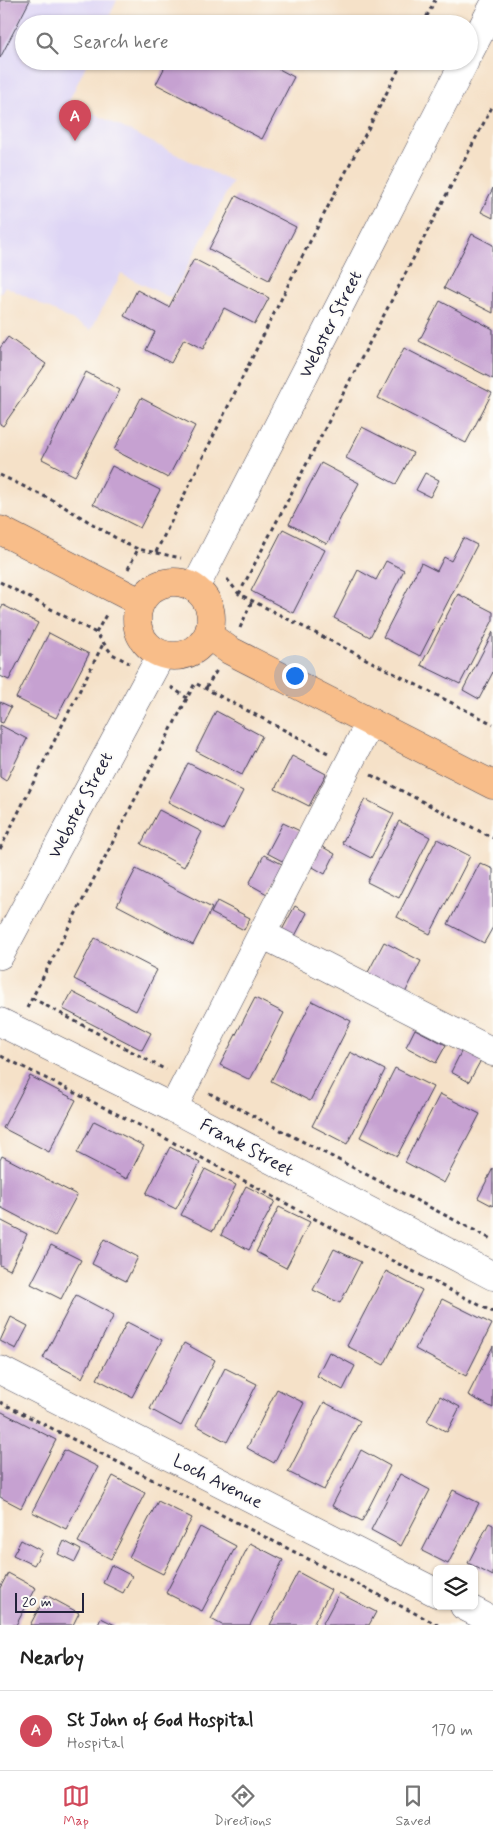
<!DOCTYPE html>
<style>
body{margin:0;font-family:Mynerve,sans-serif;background:#f2f2f2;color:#222}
.controls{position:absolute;right:15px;bottom:15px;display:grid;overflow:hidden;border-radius:8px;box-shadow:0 1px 4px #0004}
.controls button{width:45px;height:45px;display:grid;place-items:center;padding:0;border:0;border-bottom:1px solid #e0e0e0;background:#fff;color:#222;font:25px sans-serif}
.scale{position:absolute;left:15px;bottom:12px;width:69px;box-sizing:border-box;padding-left:5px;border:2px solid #22223b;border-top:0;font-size:14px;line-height:18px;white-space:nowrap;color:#22223b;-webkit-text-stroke:4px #fdfcf7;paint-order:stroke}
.you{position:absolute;left:294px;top:675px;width:18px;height:18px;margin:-12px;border:4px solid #fff;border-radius:50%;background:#1a73e8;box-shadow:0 0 0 8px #1a73e833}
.badge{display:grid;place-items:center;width:32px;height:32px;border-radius:50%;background:#d1495b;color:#fff;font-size:16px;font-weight:700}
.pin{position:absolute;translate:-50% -41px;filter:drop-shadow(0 1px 2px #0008)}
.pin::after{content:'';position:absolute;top:26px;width:18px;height:15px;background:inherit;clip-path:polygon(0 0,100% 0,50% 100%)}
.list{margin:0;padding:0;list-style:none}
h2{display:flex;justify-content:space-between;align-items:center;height:65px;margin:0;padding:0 20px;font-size:21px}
h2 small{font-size:16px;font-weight:400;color:#767676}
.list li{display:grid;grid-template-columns:32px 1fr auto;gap:15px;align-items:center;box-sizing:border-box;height:80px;padding:0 20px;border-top:1px solid #e0e0e0}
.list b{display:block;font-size:19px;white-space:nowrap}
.list p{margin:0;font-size:16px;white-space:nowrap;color:#767676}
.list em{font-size:16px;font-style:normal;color:#767676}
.icon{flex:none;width:28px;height:28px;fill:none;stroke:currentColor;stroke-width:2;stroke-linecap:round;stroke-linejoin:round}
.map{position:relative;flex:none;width:493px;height:1625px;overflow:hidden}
.search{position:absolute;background:#fff;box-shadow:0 1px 4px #0004;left:15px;right:15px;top:15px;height:55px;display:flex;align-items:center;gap:12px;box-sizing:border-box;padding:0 18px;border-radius:28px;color:#767676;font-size:19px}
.sheet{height:145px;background:#fff}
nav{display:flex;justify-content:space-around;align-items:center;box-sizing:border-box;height:70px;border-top:1px solid #e0e0e0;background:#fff;font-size:14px;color:#767676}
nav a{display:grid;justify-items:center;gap:2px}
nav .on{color:#d1495b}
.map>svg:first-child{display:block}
</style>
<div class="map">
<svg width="493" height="1625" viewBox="0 0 493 1625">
<rect width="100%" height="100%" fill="#fdfcf7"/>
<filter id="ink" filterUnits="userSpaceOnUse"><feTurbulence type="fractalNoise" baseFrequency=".02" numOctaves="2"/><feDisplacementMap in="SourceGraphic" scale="10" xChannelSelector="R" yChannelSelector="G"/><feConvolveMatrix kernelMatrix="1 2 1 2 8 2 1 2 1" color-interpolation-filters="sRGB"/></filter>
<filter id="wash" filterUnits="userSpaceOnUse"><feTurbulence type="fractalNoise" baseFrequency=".0096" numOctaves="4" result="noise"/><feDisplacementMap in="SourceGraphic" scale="20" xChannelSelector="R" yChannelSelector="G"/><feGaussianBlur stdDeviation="1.12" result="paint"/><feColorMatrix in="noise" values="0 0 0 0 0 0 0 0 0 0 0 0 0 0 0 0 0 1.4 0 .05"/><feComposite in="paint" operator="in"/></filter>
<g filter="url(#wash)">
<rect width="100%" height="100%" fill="#f5e1c8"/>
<path fill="#ded5f5" d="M 0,0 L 117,0 L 106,24 L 24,24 L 24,61 L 88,61 L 69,101 L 232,182 L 171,298 L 121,274 L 91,330 L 5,286 L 0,294 Z"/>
<g id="blocks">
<path fill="#c6a1d1" d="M 0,0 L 30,0 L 0,58 Z
M 168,61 L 264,61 L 294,77 L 262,139 L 156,84 Z
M 493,188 L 493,218 L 481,212 Z
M 236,196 L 296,227 L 269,280 L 209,249 Z
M 472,234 L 493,245 L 493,313 L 444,288 Z
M 194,259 L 269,298 L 255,324 L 224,308 L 203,349 L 184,339 L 171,363 L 146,350 L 155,332 L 124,316 L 137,290 L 169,307 Z
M 440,301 L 493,329 L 493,379 L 419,341 Z
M 8,337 L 46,364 L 3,426 L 0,424 L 0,348 Z
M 404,348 L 492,393 L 466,443 L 378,398 Z
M 86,372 L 120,390 L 75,476 L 42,459 Z
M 141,398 L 195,426 L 168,478 L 114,450 Z
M 362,427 L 413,453 L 396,484 L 346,458 Z
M 321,463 L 359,483 L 327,544 L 289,524 Z
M 112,466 L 160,490 L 140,528 L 93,504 Z
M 425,473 L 439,480 L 430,497 L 416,490 Z
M 283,529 L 325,550 L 293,613 L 251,591 Z
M 463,538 L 477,545 L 420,656 L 383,637 L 421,563 L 437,571 L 444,557 L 451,561 Z
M 386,561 L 404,570 L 370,637 L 334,618 L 358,570 L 376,580 Z
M 458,594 L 493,612 L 493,620 L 460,684 L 421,665 Z
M 3,605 L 38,623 L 9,680 L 0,676 L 0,611 Z
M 493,632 L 493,672 L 479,699 L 463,690 Z
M 49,633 L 89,654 L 56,718 L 16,698 Z
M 0,702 L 11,707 L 3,723 L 0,722 Z
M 216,711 L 262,736 L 242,775 L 196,751 Z
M 0,725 L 27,739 L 6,781 L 0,777 Z
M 292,756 L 326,774 L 309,806 L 275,789 Z
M 188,763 L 243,791 L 223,830 L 168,802 Z
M 365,799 L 394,814 L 371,858 L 342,843 Z
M 159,810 L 202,832 L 184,867 L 141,844 Z
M 399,821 L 430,837 L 399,898 L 367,882 Z
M 283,823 L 300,831 L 284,862 L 267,853 Z
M 437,839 L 470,856 L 430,934 L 397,917 Z
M 321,846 L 335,854 L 325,874 L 311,866 Z
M 264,855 L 282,864 L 267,894 L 249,884 Z
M 480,863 L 493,869 L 493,927 L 484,943 L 448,924 Z
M 136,869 L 212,908 L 193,945 L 117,905 Z
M 217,901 L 250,918 L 244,930 L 211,913 Z
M 295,906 L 307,913 L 295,936 L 282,930 Z
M 95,938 L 157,970 L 136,1011 L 74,979 Z
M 384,942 L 421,961 L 404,995 L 366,976 Z
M 72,992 L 151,1033 L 142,1050 L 63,1009 Z
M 255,998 L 284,1013 L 250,1080 L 220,1065 Z
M 312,1001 L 351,1021 L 310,1101 L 271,1081 Z
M 415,1029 L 446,1045 L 436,1063 L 406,1047 Z
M 462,1050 L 481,1060 L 469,1082 L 451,1072 Z
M 350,1052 L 385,1070 L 347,1144 L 312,1126 Z
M 395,1068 L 433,1087 L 397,1156 L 360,1137 Z
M 30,1076 L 76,1100 L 49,1152 L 3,1128 Z
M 440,1094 L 480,1114 L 444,1183 L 405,1162 Z
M 94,1121 L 144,1146 L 127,1179 L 77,1153 Z
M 170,1147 L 200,1163 L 176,1209 L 146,1194 Z
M 2,1156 L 77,1195 L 55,1236 L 0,1207 L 0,1160 Z
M 493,1168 L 493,1206 L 478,1198 Z
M 205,1169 L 236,1185 L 213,1231 L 181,1215 Z
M 246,1186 L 275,1201 L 249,1250 L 221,1235 Z
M 279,1207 L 310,1222 L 286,1268 L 256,1252 Z
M 0,1220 L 27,1234 L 10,1270 L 0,1265 Z
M 104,1239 L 138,1257 L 126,1281 L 92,1264 Z
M 51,1245 L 81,1260 L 61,1299 L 31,1284 Z
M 334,1249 L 361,1262 L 340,1303 L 313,1290 Z
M 386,1271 L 422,1290 L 384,1365 L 347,1346 Z
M 76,1295 L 114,1315 L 82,1378 L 43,1358 Z
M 442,1299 L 492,1324 L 466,1376 L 415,1349 Z
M 11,1317 L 28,1326 L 16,1349 L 0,1341 Z
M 127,1322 L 162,1340 L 132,1397 L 97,1379 Z
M 184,1343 L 215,1360 L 181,1426 L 150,1409 Z
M 493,1346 L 493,1408 L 468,1395 Z
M 329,1352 L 355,1366 L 343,1390 L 317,1376 Z
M 225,1368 L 257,1384 L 227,1442 L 196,1425 Z
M 277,1389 L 304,1403 L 274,1463 L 247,1448 Z
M 440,1396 L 460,1407 L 447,1432 L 427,1421 Z
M 324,1402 L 360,1421 L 324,1490 L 288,1472 Z
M 0,1411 L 56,1440 L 21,1508 L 0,1497 Z
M 64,1450 L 98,1467 L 66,1529 L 32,1512 Z
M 361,1450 L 390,1466 L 362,1521 L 332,1506 Z
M 400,1474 L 430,1490 L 401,1546 L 371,1530 Z
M 113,1476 L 145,1493 L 111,1559 L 78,1542 Z
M 453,1490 L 479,1503 L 448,1564 L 422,1551 Z
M 158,1501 L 192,1518 L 163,1574 L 129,1557 Z
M 489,1523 L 493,1525 L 493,1576 L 468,1563 Z
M 200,1527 L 236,1546 L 202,1611 L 166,1593 Z
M 21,1540 L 42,1551 L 34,1565 L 13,1555 Z
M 64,1541 L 81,1550 L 75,1562 L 58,1554 Z
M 250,1543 L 283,1560 L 250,1625 L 222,1625 L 211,1619 Z
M 111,1565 L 132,1576 L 123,1593 L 103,1583 Z
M 298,1572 L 331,1590 L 313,1625 L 270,1625 Z
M 8,1573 L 36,1588 L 16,1625 L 0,1625 L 0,1588 Z
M 339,1593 L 376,1612 L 369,1625 L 322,1625 Z
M 46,1595 L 79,1613 L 73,1625 L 30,1625 Z
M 101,1618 L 115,1625 L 98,1625 Z"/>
</g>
</g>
<g filter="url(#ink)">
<use href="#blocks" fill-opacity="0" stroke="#423f50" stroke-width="1"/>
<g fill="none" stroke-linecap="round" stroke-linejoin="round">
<defs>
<path id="minor" d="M 469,53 L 493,7
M 195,588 L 465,61
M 262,934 L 493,1052
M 0,955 L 161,655
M 0,1022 L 173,1108 L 493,1276
M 173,1108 L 370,722
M 0,1370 L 437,1593
M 464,1606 L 493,1621"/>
<path id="major" d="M 0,530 L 140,602
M137 619a37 37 0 1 1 74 0a37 37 0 1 1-74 0Z
M 208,635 L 229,650 L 493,785"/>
</defs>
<use href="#minor" stroke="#423f50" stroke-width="29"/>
<use href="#major" stroke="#423f50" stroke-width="29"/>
<path stroke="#423f50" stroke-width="3" stroke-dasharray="4 4" stroke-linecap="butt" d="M 423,24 L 435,0
M 0,475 L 56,502 L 126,544 L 138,549 L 181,558
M 156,552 L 301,259 L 403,61
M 128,569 L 138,549
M 227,579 L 239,594 L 493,724
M 0,582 L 96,633 L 112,654 L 129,663
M 239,594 L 493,105
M 240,628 L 252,601
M 96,633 L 107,613
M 171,687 L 187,698
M 206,688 L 217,670
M 371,775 L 493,838
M 0,849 L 104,642
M 32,998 L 166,1070
M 27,1008 L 195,683 L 328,753
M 1,1056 L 163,1137 L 391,1260 L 493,1312
M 209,1093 L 493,1240
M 0,1402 L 438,1625"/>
<use href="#minor" stroke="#fff" stroke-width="28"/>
<use href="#major" stroke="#f8bd89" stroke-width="28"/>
</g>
</g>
<g text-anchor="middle" stroke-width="4" stroke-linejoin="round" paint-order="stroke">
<g font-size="18" fill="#22223b" stroke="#fdfcf7">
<text transform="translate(330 324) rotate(-63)" y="6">Webster Street</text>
<text transform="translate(80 805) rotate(-62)" y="6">Webster Street</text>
<text transform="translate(247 1147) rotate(28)" y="6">Frank Street</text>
<text transform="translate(218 1481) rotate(27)" y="6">Loch Avenue</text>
</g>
</g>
</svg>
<div class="controls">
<button><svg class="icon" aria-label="layers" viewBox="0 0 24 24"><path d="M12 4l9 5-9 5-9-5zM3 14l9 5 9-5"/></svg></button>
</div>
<div class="scale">20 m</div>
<div class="you"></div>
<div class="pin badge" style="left:75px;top:141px">A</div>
<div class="search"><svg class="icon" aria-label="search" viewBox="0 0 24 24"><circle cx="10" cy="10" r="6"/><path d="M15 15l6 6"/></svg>Search here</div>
</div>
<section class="sheet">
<h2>Nearby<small></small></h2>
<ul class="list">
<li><span class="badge">A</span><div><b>St John of God Hospital</b><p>Hospital</p></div><em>170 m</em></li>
</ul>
</section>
<nav>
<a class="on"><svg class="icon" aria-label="map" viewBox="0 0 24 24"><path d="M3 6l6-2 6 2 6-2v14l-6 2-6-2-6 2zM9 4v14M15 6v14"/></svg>Map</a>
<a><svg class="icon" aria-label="directions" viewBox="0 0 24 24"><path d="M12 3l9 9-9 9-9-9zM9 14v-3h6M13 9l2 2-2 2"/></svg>Directions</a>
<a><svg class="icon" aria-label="saved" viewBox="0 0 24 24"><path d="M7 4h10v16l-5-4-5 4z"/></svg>Saved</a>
</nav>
